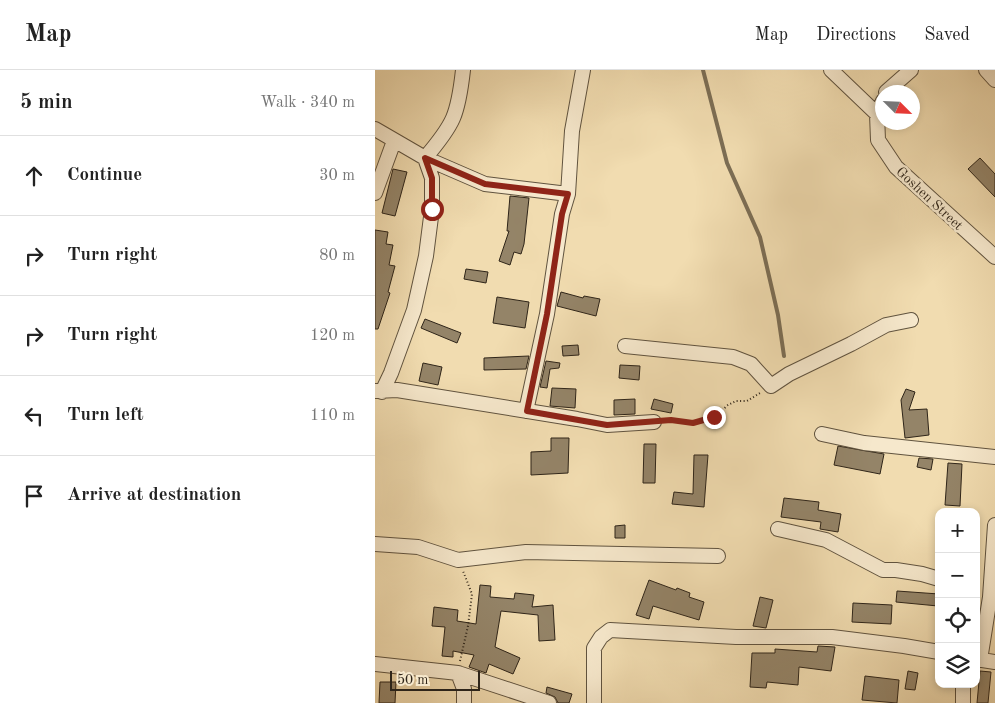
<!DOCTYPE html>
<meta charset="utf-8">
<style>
body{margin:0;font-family:"Old Standard TT",serif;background:#f6f6f6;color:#222}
.controls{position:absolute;right:15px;bottom:15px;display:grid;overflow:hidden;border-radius:10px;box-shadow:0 2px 8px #0003}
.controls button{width:45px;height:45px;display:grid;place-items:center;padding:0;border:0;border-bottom:1px solid #e0e0e0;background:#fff;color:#222;font:25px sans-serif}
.compass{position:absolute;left:500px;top:15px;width:45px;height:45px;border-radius:50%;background:#fff;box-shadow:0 2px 8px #0003;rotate:114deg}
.scale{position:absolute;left:15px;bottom:12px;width:90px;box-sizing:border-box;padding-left:5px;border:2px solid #2f2519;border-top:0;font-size:14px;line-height:18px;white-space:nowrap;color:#2f2519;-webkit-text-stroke:4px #f6e8cc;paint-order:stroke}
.stop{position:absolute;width:15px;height:15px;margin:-11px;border:4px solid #8f2418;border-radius:50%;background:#fff}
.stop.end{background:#8f2418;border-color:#fff;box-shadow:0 1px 5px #0008}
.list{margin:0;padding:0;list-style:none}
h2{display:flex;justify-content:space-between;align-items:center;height:65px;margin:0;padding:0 20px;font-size:21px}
h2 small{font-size:16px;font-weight:400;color:#767676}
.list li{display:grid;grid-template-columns:32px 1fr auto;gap:15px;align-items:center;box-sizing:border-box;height:80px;padding:0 20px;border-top:1px solid #e0e0e0}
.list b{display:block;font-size:19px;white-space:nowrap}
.list em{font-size:16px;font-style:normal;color:#767676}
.icon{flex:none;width:28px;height:28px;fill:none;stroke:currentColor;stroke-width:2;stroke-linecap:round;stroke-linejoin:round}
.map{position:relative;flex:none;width:620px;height:633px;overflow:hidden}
header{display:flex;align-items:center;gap:30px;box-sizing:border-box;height:70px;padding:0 25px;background:#fff;border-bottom:1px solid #e0e0e0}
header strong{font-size:24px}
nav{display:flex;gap:28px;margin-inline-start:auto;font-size:18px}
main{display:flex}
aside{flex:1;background:#fff}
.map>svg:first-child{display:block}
</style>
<header>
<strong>Map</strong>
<nav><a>Map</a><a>Directions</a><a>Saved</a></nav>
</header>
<main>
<aside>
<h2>5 min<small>Walk · 340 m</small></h2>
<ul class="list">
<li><svg class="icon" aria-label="ahead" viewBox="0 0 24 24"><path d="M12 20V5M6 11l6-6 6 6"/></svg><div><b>Continue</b></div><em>30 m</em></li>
<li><svg class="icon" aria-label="right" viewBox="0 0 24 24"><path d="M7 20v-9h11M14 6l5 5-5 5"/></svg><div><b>Turn right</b></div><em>80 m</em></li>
<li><svg class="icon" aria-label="right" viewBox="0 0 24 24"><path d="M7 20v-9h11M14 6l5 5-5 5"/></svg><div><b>Turn right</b></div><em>120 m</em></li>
<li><svg class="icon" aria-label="left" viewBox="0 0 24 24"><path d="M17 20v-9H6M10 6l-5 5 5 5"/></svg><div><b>Turn left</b></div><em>110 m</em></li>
<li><svg class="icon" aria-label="arrive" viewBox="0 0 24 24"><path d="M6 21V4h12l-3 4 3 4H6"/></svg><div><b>Arrive at destination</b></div></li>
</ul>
</aside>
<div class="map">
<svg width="620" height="633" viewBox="0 0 620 633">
<rect width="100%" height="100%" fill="#f1dcb0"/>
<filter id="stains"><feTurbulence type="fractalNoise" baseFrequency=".004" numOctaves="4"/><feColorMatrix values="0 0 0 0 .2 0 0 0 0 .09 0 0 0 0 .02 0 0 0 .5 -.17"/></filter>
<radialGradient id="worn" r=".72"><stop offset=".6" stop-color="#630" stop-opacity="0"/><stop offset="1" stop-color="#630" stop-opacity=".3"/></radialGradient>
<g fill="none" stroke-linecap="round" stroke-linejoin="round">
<path stroke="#7c6e55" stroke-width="4" d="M 328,0 L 352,93 L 385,167 L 403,245 L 409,286"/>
</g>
<path fill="#948468" stroke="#2f2519" d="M 605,88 L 620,104 L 620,127 L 593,99 Z
M 18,99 L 32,102 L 20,146 L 7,143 Z
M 135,126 L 154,128 L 149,174 L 146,184 L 139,182 L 135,195 L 124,191 L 134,161 L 132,161 Z
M 0,160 L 13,162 L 11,174 L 18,175 L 14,195 L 20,196 L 13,222 L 15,223 L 3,259 L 0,259 Z
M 91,199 L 113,202 L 111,213 L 89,209 Z
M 186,222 L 208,228 L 209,226 L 225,229 L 221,246 L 182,236 Z
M 122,227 L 154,232 L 150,258 L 118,253 Z
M 50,249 L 86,263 L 82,273 L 46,258 Z
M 203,275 L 204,285 L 188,286 L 187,276 Z
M 154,286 L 151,299 L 109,300 L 109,288 Z
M 171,291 L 185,293 L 184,298 L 175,299 L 172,318 L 165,317 Z
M 48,293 L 67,297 L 63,315 L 44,311 Z
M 245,295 L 265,296 L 264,310 L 244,308 Z
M 177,318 L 201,319 L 200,338 L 175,336 Z
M 531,319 L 540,322 L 534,340 L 552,339 L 554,365 L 530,368 L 526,330 Z
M 260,329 L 260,344 L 239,345 L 239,330 Z
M 279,329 L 298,334 L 296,343 L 276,339 Z
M 176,368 L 194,368 L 193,403 L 156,405 L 156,382 L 176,381 Z
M 269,374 L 281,374 L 280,413 L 268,413 Z
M 463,376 L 509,384 L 505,404 L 459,395 Z
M 319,385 L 333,385 L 329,437 L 297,434 L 299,422 L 318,424 Z
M 544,388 L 558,389 L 556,400 L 542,397 Z
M 573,393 L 587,394 L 585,436 L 570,435 Z
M 409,428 L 444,432 L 443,440 L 466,444 L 463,462 L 445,459 L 446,452 L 406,447 Z
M 250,455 L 250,468 L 240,468 L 240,456 Z
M 274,510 L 301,520 L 302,518 L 315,523 L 314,527 L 329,532 L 324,550 L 278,536 L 274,549 L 261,545 Z
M 105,515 L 116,516 L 115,527 L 139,529 L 140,523 L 159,525 L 157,537 L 178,535 L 180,570 L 164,571 L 163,545 L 126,541 L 120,577 L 145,588 L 138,604 L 114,594 L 111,603 L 94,597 L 99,585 L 78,581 L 78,587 L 67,586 L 70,557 L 57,556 L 59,537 L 83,540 L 82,551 L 101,554 Z
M 522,521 L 564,524 L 563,536 L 521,532 Z
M 385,527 L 398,530 L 391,558 L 378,556 Z
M 478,533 L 517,535 L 516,554 L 477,552 Z
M 443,576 L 460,577 L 456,601 L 424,597 L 423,615 L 392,612 L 391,618 L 375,617 L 377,583 L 400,583 L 400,579 L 442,582 Z
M 533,601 L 543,603 L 540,620 L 530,619 Z
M 605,601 L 616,602 L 613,633 L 602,633 Z
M 490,606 L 524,610 L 522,633 L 487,630 Z
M 5,612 L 21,612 L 20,633 L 4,633 Z
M 172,617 L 197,624 L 194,633 L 183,633 L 180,627 L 171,623 Z"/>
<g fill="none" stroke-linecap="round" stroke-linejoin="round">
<defs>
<path id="minor" d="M 88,0 C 83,45 79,54 50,88 L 110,114 L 193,124
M 456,0 L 502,44
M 611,0 L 620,10
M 511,22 L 536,0
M 508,31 L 502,44 L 503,70 L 521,97 L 620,187
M 0,59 L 50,88 L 57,108 L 57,139 L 51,186 L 39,240 L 16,303 L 7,322
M 0,123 L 19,71
M 250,276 L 358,287 L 376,294 L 396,316 L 414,304 L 476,274 L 511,255 L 536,250
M 1,321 L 22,320 L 202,349 L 232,355 L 279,352
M 151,341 L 172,244 L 187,144 L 193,124 L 197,61 L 208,0
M 447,364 L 489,373 L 620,387
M 403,459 L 451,470 L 508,500 L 521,500 L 547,504 L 564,509
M 0,474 L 43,477 L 83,490 L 151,482 L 343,486
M 601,589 L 620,592
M 605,590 L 615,527 L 620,455
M 0,594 L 83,603 L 89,619 L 89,633
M 83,603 L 174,633
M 219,633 L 219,578 L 226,567 L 235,560 L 361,567 L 457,567 L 529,576 L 564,582
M 588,633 L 588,614"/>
</defs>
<use href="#minor" stroke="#60533f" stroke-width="16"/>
<path stroke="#2f2519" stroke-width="2" stroke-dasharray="1 2.5" stroke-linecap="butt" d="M 291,350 L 318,353 L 339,347 L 353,335 L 361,331 L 372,331 L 385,323
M 85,591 L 93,556 L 97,524 L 88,501"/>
<use href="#minor" stroke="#f6e8cc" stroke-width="14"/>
</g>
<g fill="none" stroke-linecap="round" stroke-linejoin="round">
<path stroke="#8f2418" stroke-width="6" d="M 57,139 L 57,108 L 50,88 L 110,114 L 193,124 L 187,144 L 172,244 L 152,341 L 232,355 L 296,350 L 318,353 L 339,347"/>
</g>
<g text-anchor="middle" stroke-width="5" stroke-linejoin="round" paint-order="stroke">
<g font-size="14" fill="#2f2519" stroke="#f6e8cc">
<text transform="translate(555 128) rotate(43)" y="5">Goshen Street</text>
</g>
</g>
<rect width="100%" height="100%" filter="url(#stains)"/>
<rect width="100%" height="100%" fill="url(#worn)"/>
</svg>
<div class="controls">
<button>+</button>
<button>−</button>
<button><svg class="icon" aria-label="locate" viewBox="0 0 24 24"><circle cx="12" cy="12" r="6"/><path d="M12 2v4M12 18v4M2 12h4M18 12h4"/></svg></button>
<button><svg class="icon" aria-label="layers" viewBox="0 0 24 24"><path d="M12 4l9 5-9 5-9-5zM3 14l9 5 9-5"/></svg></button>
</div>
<svg class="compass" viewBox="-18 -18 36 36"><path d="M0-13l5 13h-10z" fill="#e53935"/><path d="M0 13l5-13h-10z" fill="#767676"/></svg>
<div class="scale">50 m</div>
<div class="stop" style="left:57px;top:139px"></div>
<div class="stop end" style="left:339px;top:347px"></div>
</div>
</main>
